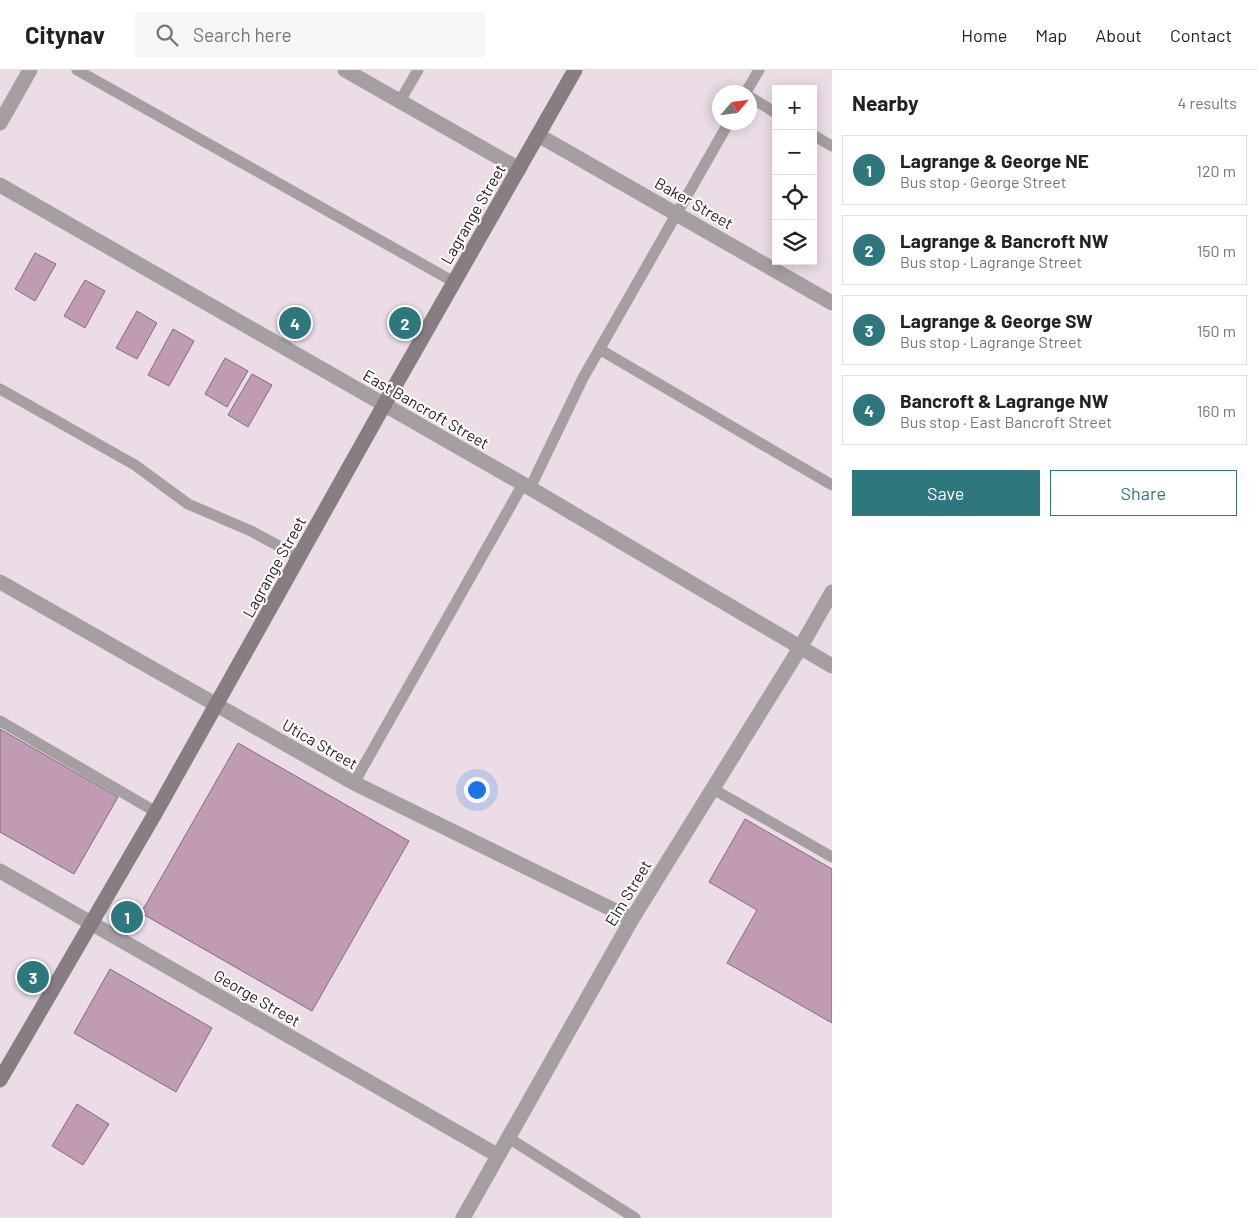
<!DOCTYPE html>
<meta charset="utf-8">
<style>
body{margin:0;font-family:Barlow,sans-serif;background:#f6f6f6;color:#222}
.controls{position:absolute;right:15px;top:15px;display:grid;overflow:hidden;border-radius:0px;box-shadow:0 2px 12px #0003}
.controls button{width:45px;height:45px;display:grid;place-items:center;padding:0;border:0;border-bottom:1px solid #e0e0e0;background:#fff;color:#222;font:25px sans-serif}
.compass{position:absolute;left:712px;top:15px;width:45px;height:45px;border-radius:50%;background:#fff;box-shadow:0 2px 12px #0003;rotate:62deg}
.you{position:absolute;left:476px;top:719px;width:18px;height:18px;margin:-12px;border:4px solid #fff;border-radius:50%;background:#1a73e8;box-shadow:0 0 0 8px #1a73e833}
.badge{display:grid;place-items:center;width:32px;height:32px;border-radius:50%;background:#2e787d;color:#fff;font-size:16px;font-weight:700}
.pin{position:absolute;translate:-50% -50%;border:2px solid #fff;box-shadow:0 1px 5px #0006}
.list{margin:0;padding:0;list-style:none}
h2{display:flex;justify-content:space-between;align-items:center;height:65px;margin:0;padding:0 20px;font-size:21px}
h2 small{font-size:16px;font-weight:400;color:#767676}
.list li{display:grid;grid-template-columns:32px 1fr auto;gap:15px;align-items:center;box-sizing:border-box;height:70px;margin:0 10px 10px;padding:0 10px;border:1px solid #e0e0e0;border-radius:0px}
.list b{display:block;font-size:19px;white-space:nowrap}
.list p{margin:0;font-size:16px;white-space:nowrap;color:#767676}
.list em{font-size:16px;font-style:normal;color:#767676}
.actions{display:flex;gap:10px;padding:15px 20px}
.actions a{flex:1;padding:11px 0;border:1px solid #2e787d;border-radius:0px;text-align:center;font-size:18px;color:#2e787d}
.actions .main{background:#2e787d;color:#fff}
.icon{flex:none;width:28px;height:28px;fill:none;stroke:currentColor;stroke-width:2;stroke-linecap:round;stroke-linejoin:round}
.map{position:relative;flex:none;width:832px;height:1148px;overflow:hidden}
header{display:flex;align-items:center;gap:30px;box-sizing:border-box;height:70px;padding:0 25px;background:#fff;border-bottom:1px solid #e0e0e0}
header strong{font-size:24px}
nav{display:flex;gap:28px;margin-inline-start:auto;font-size:18px}
.search{width:350px;height:45px;background:#f6f6f6;display:flex;align-items:center;gap:12px;box-sizing:border-box;padding:0 18px;border-radius:0px;color:#767676;font-size:19px}
main{display:flex}
aside{flex:1;background:#fff}
.map>svg:first-child{display:block}
</style>
<header>
<strong>Citynav</strong>
<div class="search"><svg class="icon" aria-label="search" viewBox="0 0 24 24"><circle cx="10" cy="10" r="6"/><path d="M15 15l6 6"/></svg>Search here</div>
<nav><a>Home</a><a>Map</a><a>About</a><a>Contact</a></nav>
</header>
<main>
<div class="map">
<svg width="832" height="1148" viewBox="0 0 832 1148">
<rect width="100%" height="100%" fill="#ebdce5"/>
<path fill="#c09bb3" stroke="#7d7078" d="M 35,183 L 56,194 L 35,231 L 15,219 Z
M 85,210 L 105,221 L 85,258 L 64,246 Z
M 137,241 L 157,253 L 137,289 L 116,278 Z
M 173,259 L 194,271 L 169,316 L 148,305 Z
M 225,288 L 248,301 L 227,337 L 205,324 Z
M 252,304 L 272,315 L 248,357 L 228,345 Z
M 0,659 L 118,727 L 74,804 L 0,762 Z
M 238,673 L 409,771 L 312,941 L 141,843 Z
M 745,749 L 832,799 L 832,953 L 727,893 L 757,840 L 709,812 Z
M 110,899 L 212,958 L 176,1022 L 74,963 Z
M 77,1034 L 109,1054 L 83,1095 L 52,1076 Z"/>
<g fill="none" stroke-linecap="round" stroke-linejoin="round">
<path stroke="#a59ea2" stroke-width="11" d="M 77,0 L 454,212
M 746,22 L 759,0
M 750,27 L 776,43
M 400,31 L 418,0
M 813,65 L 832,76
M 599,279 L 832,415
M 0,319 L 135,395 L 188,434 L 251,461 L 299,487
M 530,418 L 583,308 L 729,52
M 0,651 L 156,742
M 354,713 L 523,414
M 713,719 L 832,787
M 507,1067 L 635,1148"/>
<path stroke="#a59ea2" stroke-width="15" d="M 345,0 L 519,99
M 0,53 L 30,0
M 538,65 L 832,233
M 0,512 L 354,713 L 632,849
M 0,801 L 497,1085
M 463,1148 L 632,849 L 800,578 L 832,522"/>
<path stroke="#a59ea2" stroke-width="15" d="M 0,115 L 523,414 L 832,596"/>
<path stroke="#877e84" stroke-width="15" d="M 0,1010 L 156,742 L 384,335 L 575,0"/>
</g>
<g text-anchor="middle" stroke-width="4" stroke-linejoin="round" paint-order="stroke">
<g font-size="16" fill="#211c1f" stroke="#fff">
<text transform="translate(694 133) rotate(30)" y="6">Baker Street</text>
<text transform="translate(473 144) rotate(-60)" y="6">Lagrange Street</text>
<text transform="translate(426 339) rotate(30)" y="6">East Bancroft Street</text>
<text transform="translate(274 497) rotate(-61)" y="6">Lagrange Street</text>
<text transform="translate(320 674) rotate(30)" y="6">Utica Street</text>
<text transform="translate(628 823) rotate(-59)" y="6">Elm Street</text>
<text transform="translate(257 928) rotate(30)" y="6">George Street</text>
</g>
</g>
</svg>
<div class="controls">
<button>+</button>
<button>−</button>
<button><svg class="icon" aria-label="locate" viewBox="0 0 24 24"><circle cx="12" cy="12" r="6"/><path d="M12 2v4M12 18v4M2 12h4M18 12h4"/></svg></button>
<button><svg class="icon" aria-label="layers" viewBox="0 0 24 24"><path d="M12 4l9 5-9 5-9-5zM3 14l9 5 9-5"/></svg></button>
</div>
<svg class="compass" viewBox="-18 -18 36 36"><path d="M0-13l5 13h-10z" fill="#e53935"/><path d="M0 13l5-13h-10z" fill="#767676"/></svg>
<div class="you"></div>
<div class="pin badge" style="left:127px;top:847px">1</div>
<div class="pin badge" style="left:405px;top:253px">2</div>
<div class="pin badge" style="left:33px;top:907px">3</div>
<div class="pin badge" style="left:295px;top:253px">4</div>
</div>
<aside>
<h2>Nearby<small>4 results</small></h2>
<ul class="list">
<li><span class="badge">1</span><div><b>Lagrange &amp; George NE</b><p>Bus stop · George Street</p></div><em>120 m</em></li>
<li><span class="badge">2</span><div><b>Lagrange &amp; Bancroft NW</b><p>Bus stop · Lagrange Street</p></div><em>150 m</em></li>
<li><span class="badge">3</span><div><b>Lagrange &amp; George SW</b><p>Bus stop · Lagrange Street</p></div><em>150 m</em></li>
<li><span class="badge">4</span><div><b>Bancroft &amp; Lagrange NW</b><p>Bus stop · East Bancroft Street</p></div><em>160 m</em></li>
</ul>
<div class="actions"><a class="main">Save</a><a>Share</a></div>
</aside>
</main>
